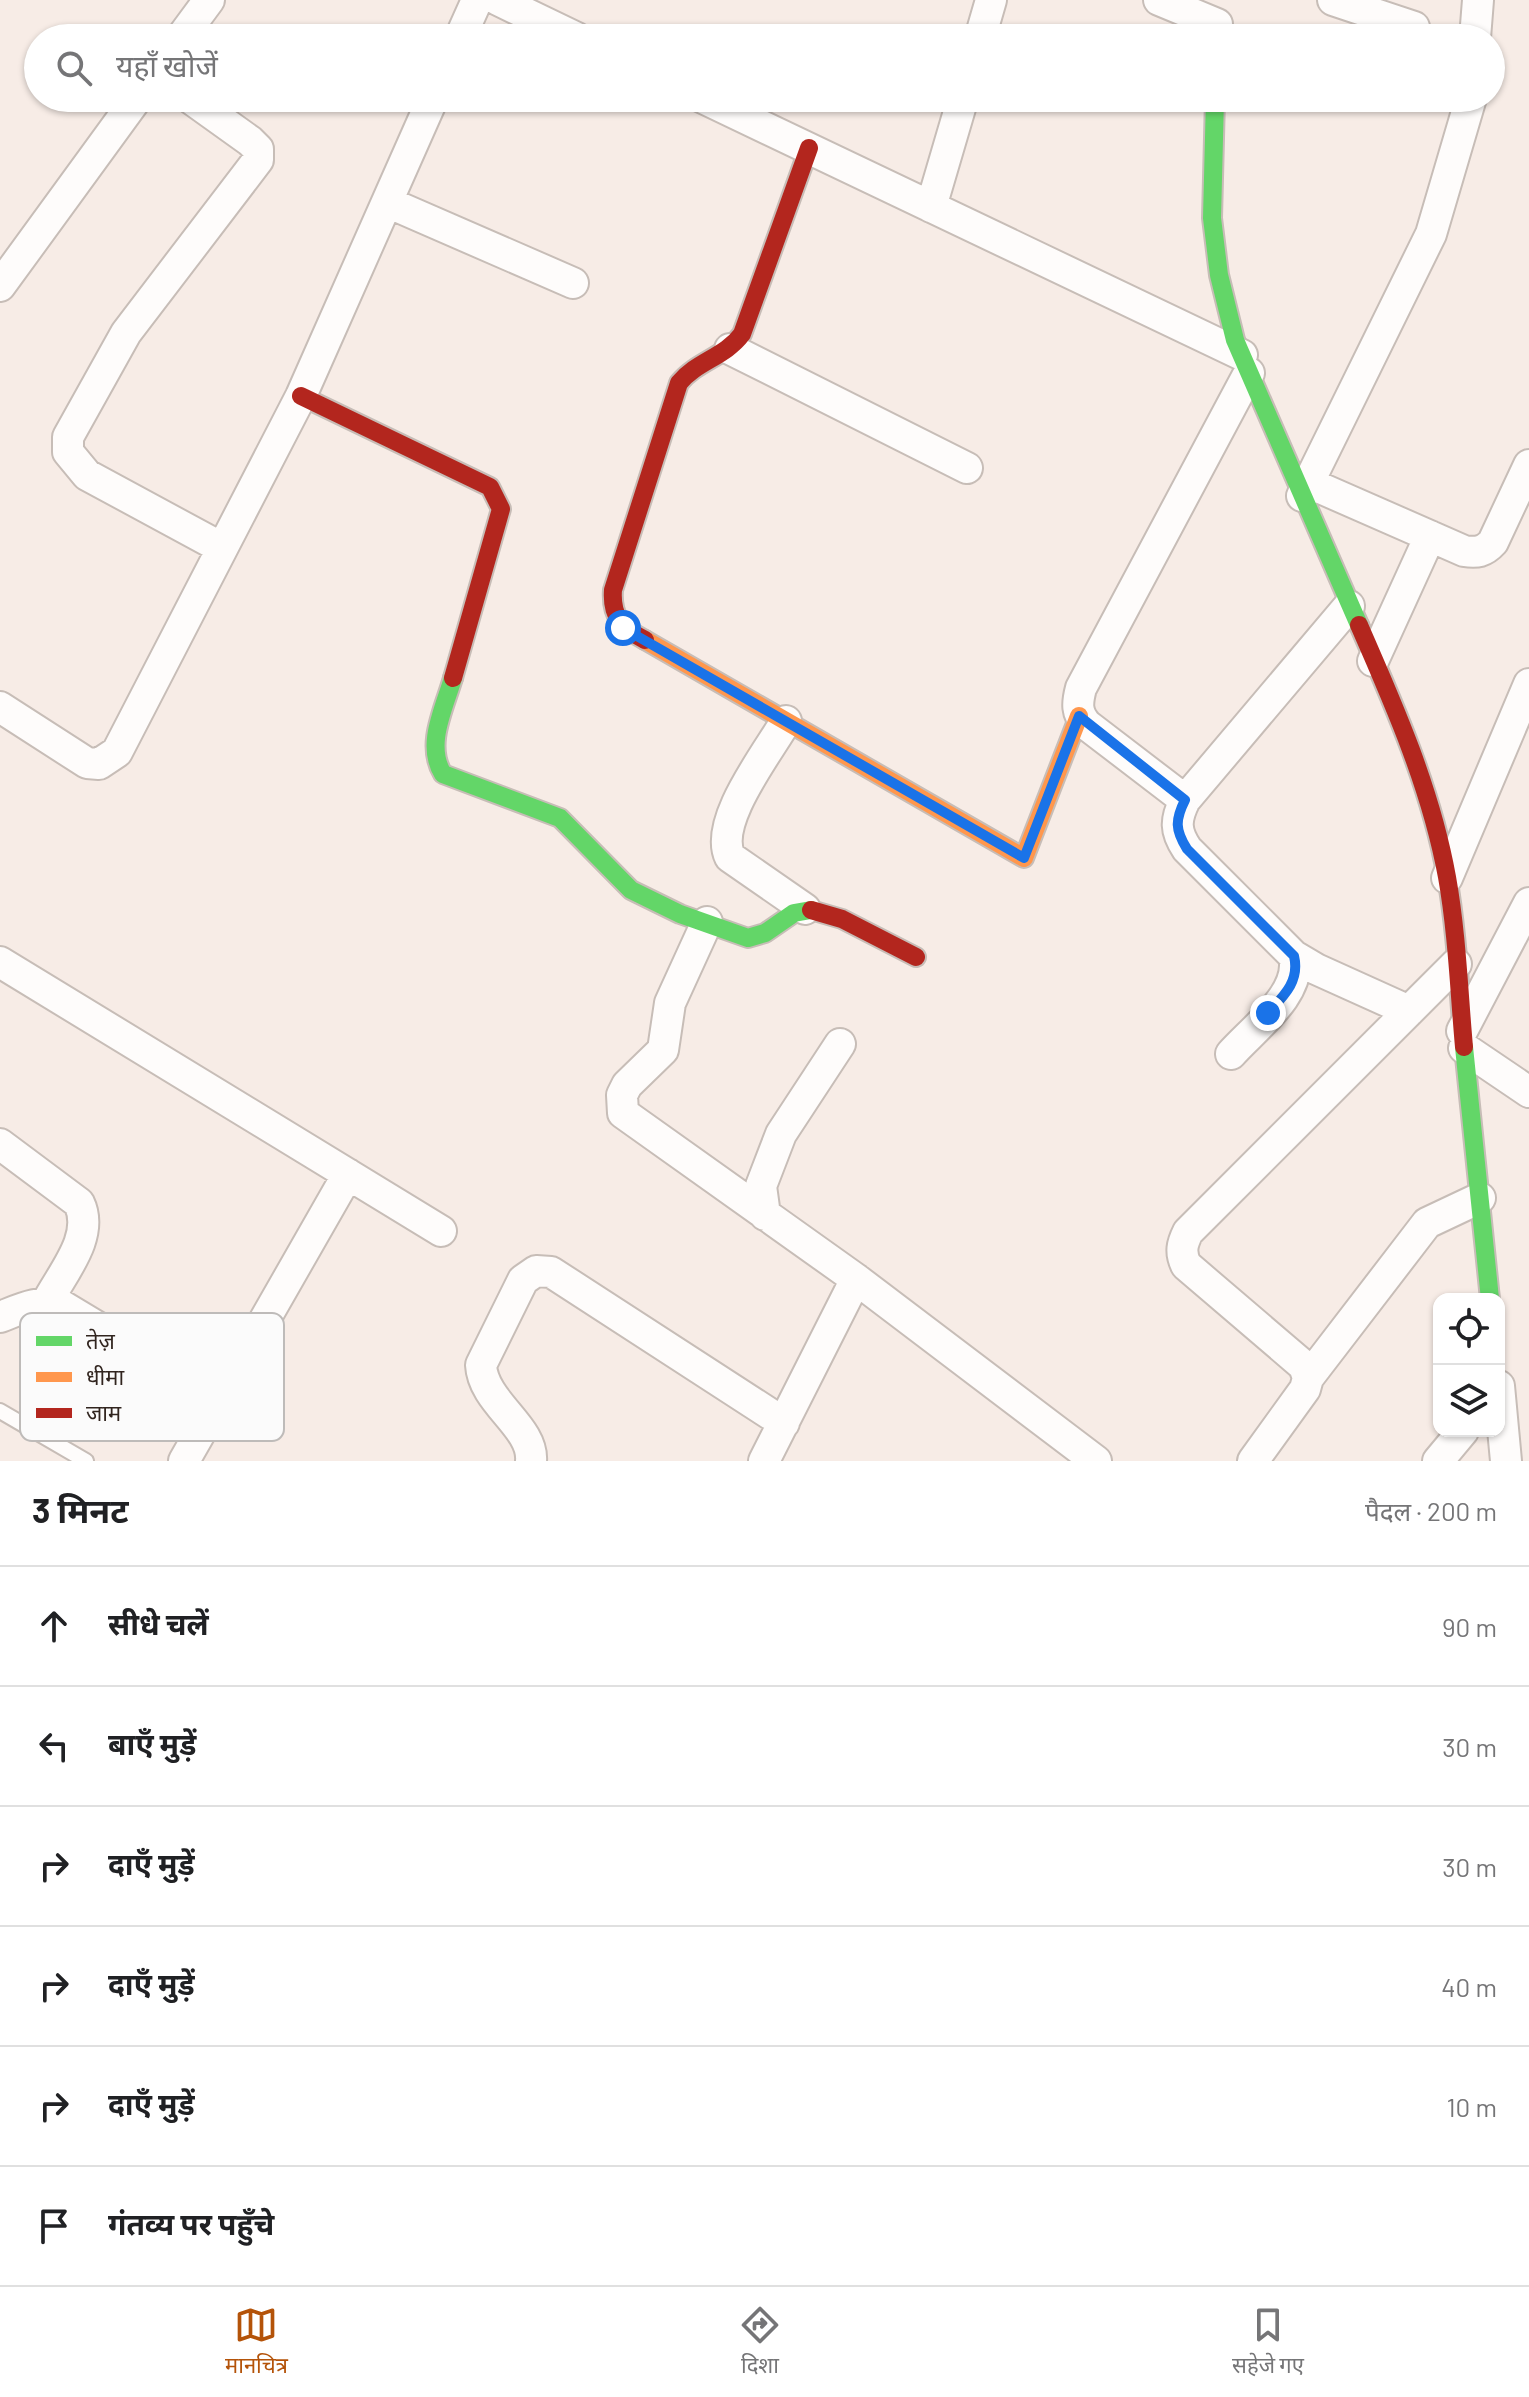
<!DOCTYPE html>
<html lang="hi">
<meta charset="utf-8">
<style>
body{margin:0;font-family:Barlow,"Noto Sans Devanagari",sans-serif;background:#f6f6f6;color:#202124}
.controls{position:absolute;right:24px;bottom:24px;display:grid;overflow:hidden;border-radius:16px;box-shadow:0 2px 6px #0004}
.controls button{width:72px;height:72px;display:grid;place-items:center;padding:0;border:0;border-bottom:2px solid #e0e0e0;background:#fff;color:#202124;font:40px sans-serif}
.stop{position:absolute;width:24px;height:24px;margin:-18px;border:6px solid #1a73e8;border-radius:50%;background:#fff}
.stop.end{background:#1a73e8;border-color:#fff;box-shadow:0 2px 8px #0008}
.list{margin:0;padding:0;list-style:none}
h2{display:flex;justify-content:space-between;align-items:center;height:104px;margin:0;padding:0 32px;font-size:34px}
h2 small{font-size:26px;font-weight:400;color:#757577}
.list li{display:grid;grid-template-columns:52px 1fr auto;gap:24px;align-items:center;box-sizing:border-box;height:120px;padding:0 32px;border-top:2px solid #e0e0e0}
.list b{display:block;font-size:30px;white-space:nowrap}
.list em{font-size:26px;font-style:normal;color:#757577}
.icon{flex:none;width:44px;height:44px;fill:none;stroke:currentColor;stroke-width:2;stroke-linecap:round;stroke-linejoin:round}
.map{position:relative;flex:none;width:1529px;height:1461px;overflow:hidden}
.search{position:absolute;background:#fff;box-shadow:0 2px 6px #0004;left:24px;right:24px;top:24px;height:88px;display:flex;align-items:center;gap:20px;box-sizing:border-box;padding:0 28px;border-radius:44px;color:#757577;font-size:30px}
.sheet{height:824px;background:#fff}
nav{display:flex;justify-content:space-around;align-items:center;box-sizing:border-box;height:112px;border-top:2px solid #e0e0e0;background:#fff;font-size:22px;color:#757577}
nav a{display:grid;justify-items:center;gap:4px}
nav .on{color:#b45309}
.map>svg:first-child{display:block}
</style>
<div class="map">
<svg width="1529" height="1461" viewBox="0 0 1529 1461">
<rect width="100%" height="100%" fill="#f7ece6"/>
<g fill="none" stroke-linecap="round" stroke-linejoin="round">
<defs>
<path id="lane" d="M 0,1411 L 86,1461"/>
<path id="street" d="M 498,0 L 577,38
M 1159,0 L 1217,24
M 1333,0 L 1414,27
M 181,38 L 209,0
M 460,38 L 477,0
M 980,38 L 991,0
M 1475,38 L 1478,0
M 190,98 L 250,141 L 258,149 L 258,160 L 126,333 L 68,437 L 68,452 L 87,475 L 222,548
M 703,98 L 1242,355
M 387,202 L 573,283
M 931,207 L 963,98
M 0,286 L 137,98
M 730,349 L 967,468
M 1309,483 L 1464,551 C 1477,553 1484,552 1493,542 L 1529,465
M 1302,496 L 1431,234 L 1471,98
M 1373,661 L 1430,536
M 0,707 L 87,763 L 99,764 L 117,752 L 301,396 L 433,98
M 786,721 C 767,754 713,822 730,857 L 805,909
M 1185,800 L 1087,725 C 1076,713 1077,703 1081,688 L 1249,373
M 1447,878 L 1529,684
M 707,922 L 670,1003 L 663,1050 L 627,1085 L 622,1095 L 623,1113 L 856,1279 L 1096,1461
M 1294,956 L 1316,969 L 1409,1011
M 0,962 L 441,1231
M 1462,1031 L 1529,903
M 1464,1048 L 1529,1092
M 1231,1054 C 1254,1028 1303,993 1294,956 L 1187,849 C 1175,831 1175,820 1185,800 L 1349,606
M 0,1144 L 79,1203 C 95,1236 63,1272 47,1302
M 765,1215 L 761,1186 L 781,1134 L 840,1044
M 0,1317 C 21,1309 38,1300 61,1305 L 219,1400
M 1308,1378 L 1427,1223 L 1480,1198
M 1499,1386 L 1506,1461
M 184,1461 L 348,1174
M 531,1461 C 534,1427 483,1403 481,1365 L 523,1280 L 536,1271 L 551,1272 L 784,1423
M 764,1461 L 856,1279
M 1253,1461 L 1305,1389 L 1308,1378 L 1304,1366 L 1186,1265 C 1180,1252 1182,1244 1188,1232 L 1456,964
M 1438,1461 L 1463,1431"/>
<path id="fast" d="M 1215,98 L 1212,218 L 1219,275 L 1235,340 L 1359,625
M 453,678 C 444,709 425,745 443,774 L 560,818 L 631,890 L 680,914 L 748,938 L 765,933 L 794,913 L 811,910
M 1464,1047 L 1490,1299"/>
<path id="slow" d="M 645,640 L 1024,858 L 1079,716"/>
<path id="jam" d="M 301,396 L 490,487 L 501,509 L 453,678
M 1359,625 C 1395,707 1431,789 1447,877 C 1457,933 1459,991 1464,1047
M 645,640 C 622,628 611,617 613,590 L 679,383 C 697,361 725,357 742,334 L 809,148
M 811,910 L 842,919 L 916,957"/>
</defs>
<use href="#lane" stroke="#c7bdb7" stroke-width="18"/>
<use href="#street" stroke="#c7bdb7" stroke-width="34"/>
<use href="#fast" stroke="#c7bdb7" stroke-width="22"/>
<use href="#slow" stroke="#c7bdb7" stroke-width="22"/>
<use href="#jam" stroke="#c7bdb7" stroke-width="22"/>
<use href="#lane" stroke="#fefcfb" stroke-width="14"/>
<use href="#street" stroke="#fefcfb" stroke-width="30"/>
<use href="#fast" stroke="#63d668" stroke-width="18"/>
<use href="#slow" stroke="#ff974d" stroke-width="18"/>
<use href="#jam" stroke="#b3261e" stroke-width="18"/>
</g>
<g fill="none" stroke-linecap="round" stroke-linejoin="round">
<path stroke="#1a73e8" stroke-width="10" d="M 623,628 L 1024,858 L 1079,716 L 1185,800 C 1175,820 1175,830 1187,849 L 1294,956 C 1300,981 1284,996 1268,1013"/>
</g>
<rect x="20" y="1313" width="264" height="128" rx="12" fill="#fbfbfb" stroke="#bebbb9" stroke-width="2"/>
<rect x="36" y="1336" width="36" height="10" fill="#63d668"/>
<rect x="36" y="1372" width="36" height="10" fill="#ff974d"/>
<rect x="36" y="1408" width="36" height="10" fill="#b3261e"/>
<g font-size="22" fill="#31251f">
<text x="86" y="1349">तेज़</text>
<text x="86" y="1385">धीमा</text>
<text x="86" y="1421">जाम</text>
</g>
</svg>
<div class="controls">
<button><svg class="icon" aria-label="locate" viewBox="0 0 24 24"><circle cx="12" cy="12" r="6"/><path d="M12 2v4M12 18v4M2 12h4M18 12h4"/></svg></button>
<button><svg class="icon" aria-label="layers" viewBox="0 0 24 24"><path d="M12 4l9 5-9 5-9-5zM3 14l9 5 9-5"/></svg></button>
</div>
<div class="stop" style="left:623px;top:628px"></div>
<div class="stop end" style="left:1268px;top:1013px"></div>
<div class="search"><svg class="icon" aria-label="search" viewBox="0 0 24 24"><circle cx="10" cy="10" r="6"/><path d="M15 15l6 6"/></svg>यहाँ खोजें</div>
</div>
<section class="sheet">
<h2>3 मिनट<small>पैदल · 200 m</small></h2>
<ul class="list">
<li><svg class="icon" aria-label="ahead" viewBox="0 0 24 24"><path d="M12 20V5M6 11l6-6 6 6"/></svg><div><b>सीधे चलें</b></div><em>90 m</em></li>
<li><svg class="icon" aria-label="left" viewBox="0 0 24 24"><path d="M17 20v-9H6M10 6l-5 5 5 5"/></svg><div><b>बाएँ मुड़ें</b></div><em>30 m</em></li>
<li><svg class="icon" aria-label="right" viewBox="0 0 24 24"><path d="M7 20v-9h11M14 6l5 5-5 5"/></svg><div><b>दाएँ मुड़ें</b></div><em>30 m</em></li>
<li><svg class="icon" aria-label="right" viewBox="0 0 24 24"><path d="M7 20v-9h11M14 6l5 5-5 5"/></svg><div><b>दाएँ मुड़ें</b></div><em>40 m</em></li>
<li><svg class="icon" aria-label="right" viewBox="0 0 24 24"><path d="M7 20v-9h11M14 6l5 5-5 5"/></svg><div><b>दाएँ मुड़ें</b></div><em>10 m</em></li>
<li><svg class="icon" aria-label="arrive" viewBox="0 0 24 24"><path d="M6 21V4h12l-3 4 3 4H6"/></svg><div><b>गंतव्य पर पहुँचे</b></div></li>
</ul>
</section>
<nav>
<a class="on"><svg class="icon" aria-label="map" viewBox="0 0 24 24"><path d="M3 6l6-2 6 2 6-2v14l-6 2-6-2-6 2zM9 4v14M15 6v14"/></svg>मानचित्र</a>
<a><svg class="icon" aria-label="directions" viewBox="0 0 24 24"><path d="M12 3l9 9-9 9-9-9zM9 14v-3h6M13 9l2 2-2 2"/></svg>दिशा</a>
<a><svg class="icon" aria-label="saved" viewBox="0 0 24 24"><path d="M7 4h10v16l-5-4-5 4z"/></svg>सहेजे गए</a>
</nav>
